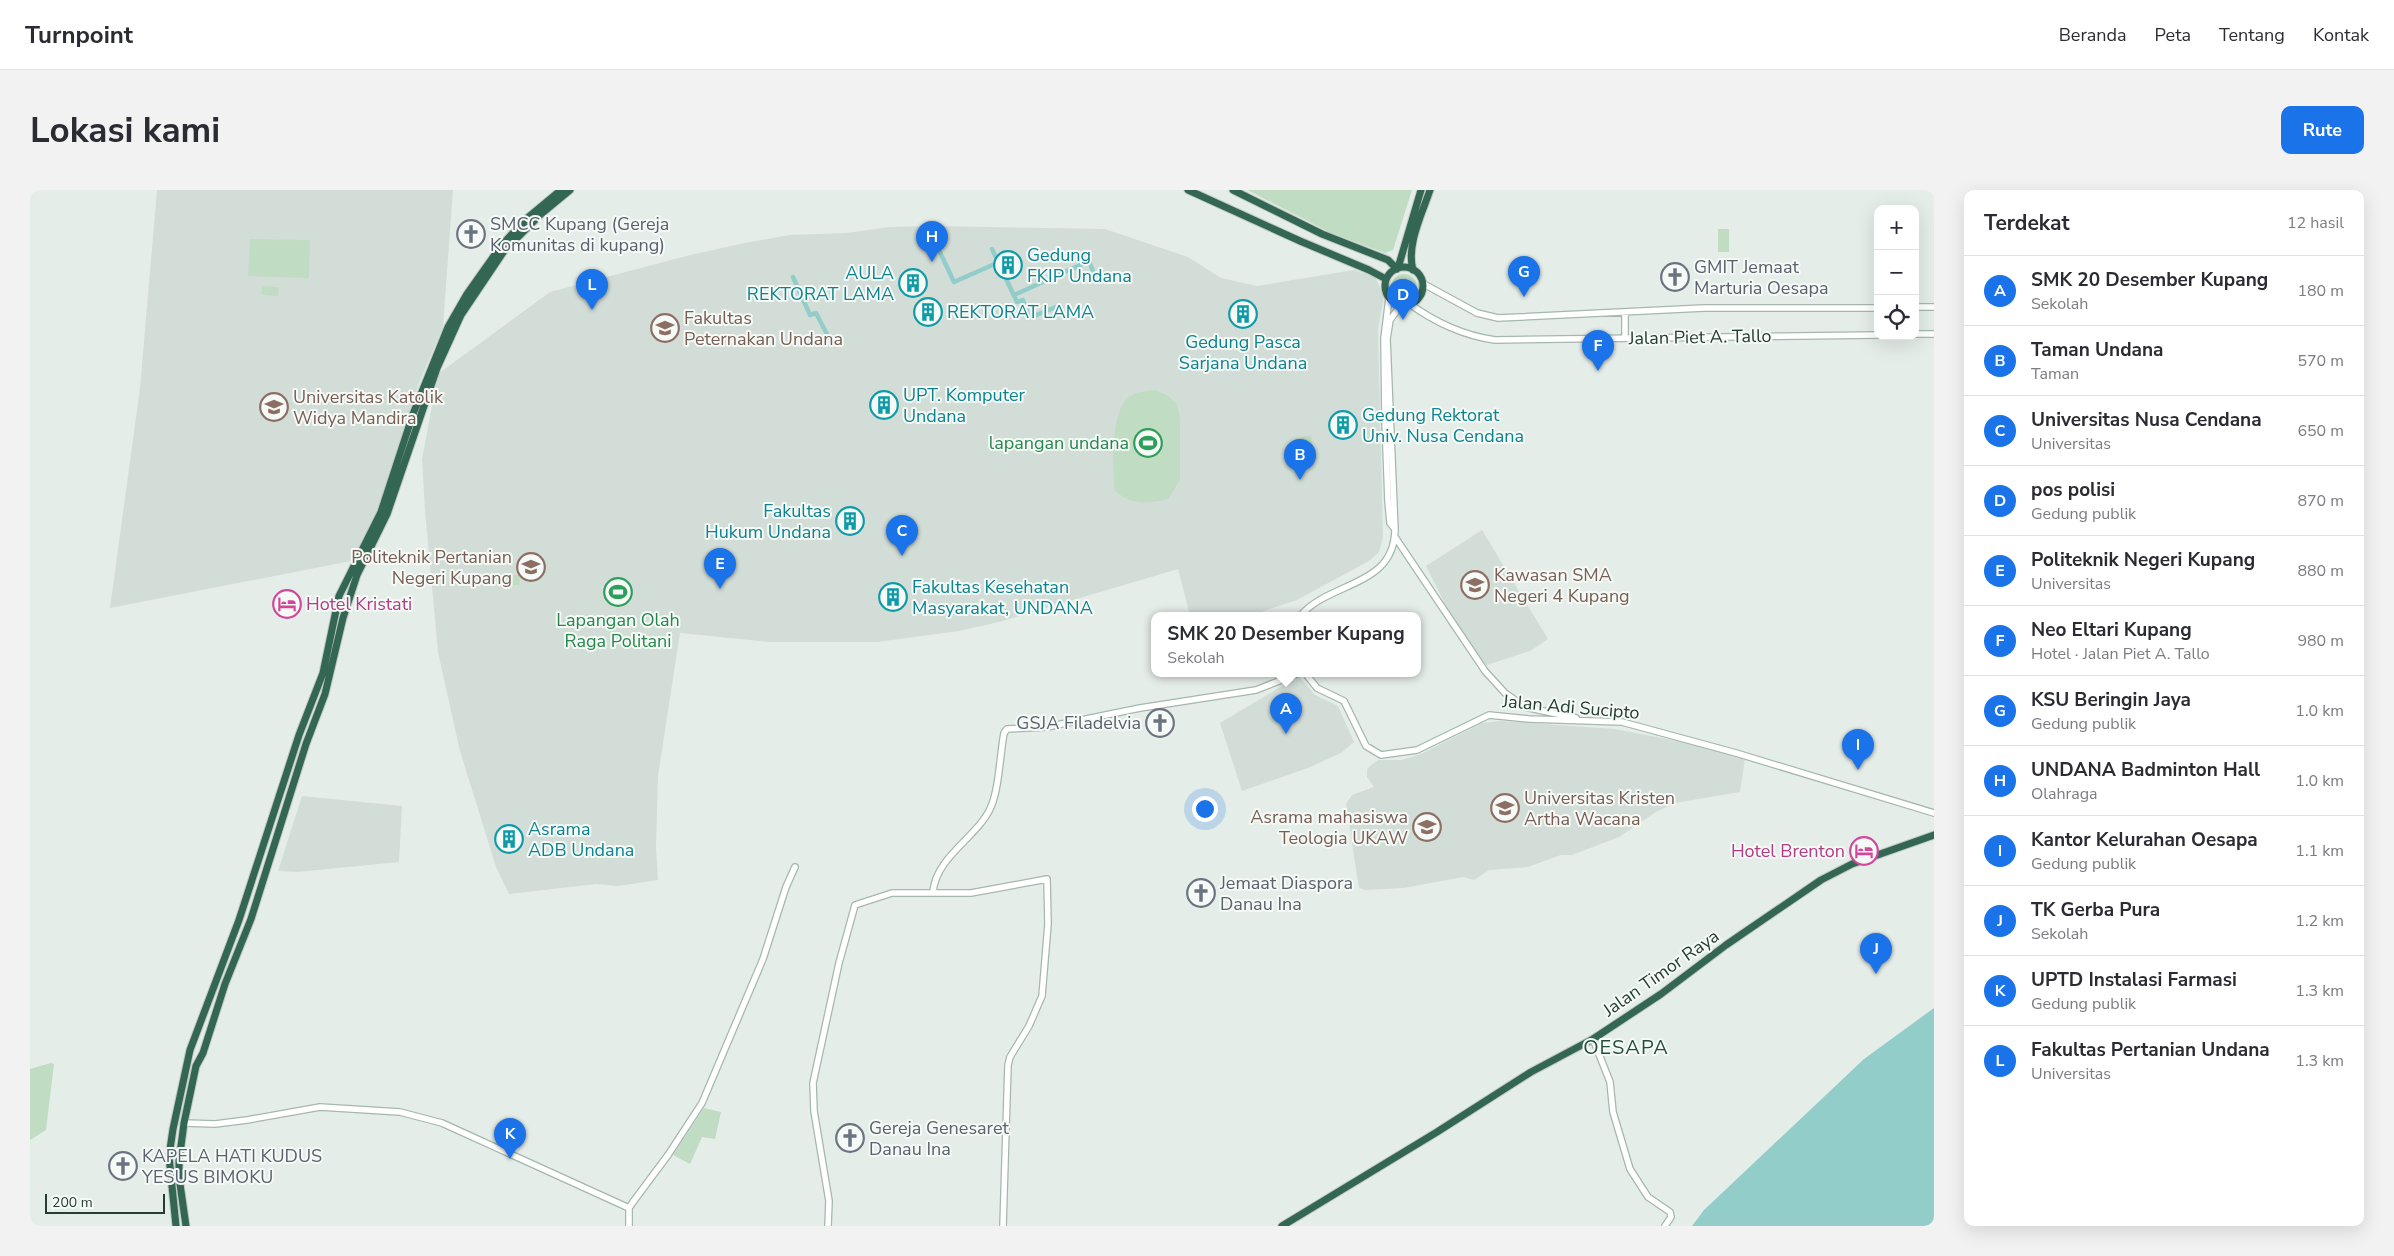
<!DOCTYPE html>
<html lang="id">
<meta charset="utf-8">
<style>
body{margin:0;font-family:"Nunito Sans",sans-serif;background:#f2f2f3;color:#2b2b33}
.controls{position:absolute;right:15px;top:15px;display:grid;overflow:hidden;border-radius:10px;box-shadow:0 5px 20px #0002}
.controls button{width:45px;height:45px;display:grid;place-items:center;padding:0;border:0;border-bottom:1px solid #e1e1e2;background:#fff;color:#2b2b33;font:25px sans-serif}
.scale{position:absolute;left:15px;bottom:12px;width:120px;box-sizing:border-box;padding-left:5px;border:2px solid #263d32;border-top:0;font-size:14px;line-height:18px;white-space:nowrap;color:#263d32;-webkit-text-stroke:4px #f5faf7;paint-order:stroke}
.you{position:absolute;left:1174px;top:618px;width:18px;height:18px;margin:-12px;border:4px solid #fff;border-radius:50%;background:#1a73e8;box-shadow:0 0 0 8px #1a73e833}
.badge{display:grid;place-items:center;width:32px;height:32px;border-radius:50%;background:#1a73e8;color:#fff;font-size:16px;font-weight:700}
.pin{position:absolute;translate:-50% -41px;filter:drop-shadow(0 1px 2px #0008)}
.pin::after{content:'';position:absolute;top:26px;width:18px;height:15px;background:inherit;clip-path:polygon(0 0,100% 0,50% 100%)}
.popup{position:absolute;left:1121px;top:422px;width:270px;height:65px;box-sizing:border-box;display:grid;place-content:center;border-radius:10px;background:#fff;filter:drop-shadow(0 1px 4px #0005);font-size:16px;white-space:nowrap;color:#7c7c81}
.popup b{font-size:19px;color:#2b2b33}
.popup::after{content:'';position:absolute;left:50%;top:100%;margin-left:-10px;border:10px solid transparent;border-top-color:#fff}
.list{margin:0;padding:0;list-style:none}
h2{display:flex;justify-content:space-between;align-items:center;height:65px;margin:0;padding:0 20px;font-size:21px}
h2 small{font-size:16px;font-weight:400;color:#7c7c81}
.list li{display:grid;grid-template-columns:32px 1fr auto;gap:15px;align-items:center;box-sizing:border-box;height:70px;padding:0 20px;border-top:1px solid #e1e1e2}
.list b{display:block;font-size:19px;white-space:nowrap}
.list p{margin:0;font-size:16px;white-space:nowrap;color:#7c7c81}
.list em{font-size:16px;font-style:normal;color:#7c7c81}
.icon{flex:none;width:28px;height:28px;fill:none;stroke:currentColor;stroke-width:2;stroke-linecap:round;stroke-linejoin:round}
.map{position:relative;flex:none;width:1904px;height:1036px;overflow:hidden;border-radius:10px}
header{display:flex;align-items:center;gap:30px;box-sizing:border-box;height:70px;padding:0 25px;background:#fff;border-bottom:1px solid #e1e1e2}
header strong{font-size:24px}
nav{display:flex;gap:28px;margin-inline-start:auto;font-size:18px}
.intro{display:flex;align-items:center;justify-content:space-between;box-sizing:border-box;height:120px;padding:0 30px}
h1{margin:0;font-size:35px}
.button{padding:12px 22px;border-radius:10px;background:#1a73e8;color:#fff;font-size:18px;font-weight:700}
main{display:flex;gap:30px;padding:0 30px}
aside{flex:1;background:#fff;border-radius:10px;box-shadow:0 5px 20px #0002}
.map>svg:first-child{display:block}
</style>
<header>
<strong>Turnpoint</strong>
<nav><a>Beranda</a><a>Peta</a><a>Tentang</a><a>Kontak</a></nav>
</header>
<div class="intro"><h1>Lokasi kami</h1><a class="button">Rute</a></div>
<main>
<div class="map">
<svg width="1904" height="1036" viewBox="0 0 1904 1036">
<rect width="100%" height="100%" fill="#e5ede8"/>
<path fill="#d3ddd7" d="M 127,0 L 423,0 L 413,137 L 389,193 L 348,320 L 321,371 L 80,418 L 110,198 Z
M 902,36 L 1075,39 L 1158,67 L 1191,88 L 1227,96 L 1324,80 L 1345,87 L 1354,106 L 1348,139 L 1353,347 L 1349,362 L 1339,371 L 1267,410 L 1221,425 L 1160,425 L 1148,379 L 969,432 L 929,441 L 847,452 L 739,452 L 650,443 L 628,586 L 626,657 L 628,690 L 588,696 L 566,694 L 479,704 L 466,677 L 430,561 L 408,462 L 395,321 L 392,269 L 408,184 L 520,102 L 660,65 L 715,53 L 759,45 L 816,43 L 860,37 Z
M 1452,340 L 1518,449 L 1500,461 L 1457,475 L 1448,469 L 1415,414 L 1396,376 Z
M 1269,486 L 1285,505 L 1308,516 L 1324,552 L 1311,563 L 1278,578 L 1212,601 L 1190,533 Z
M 1470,531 L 1585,539 L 1668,555 L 1715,569 L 1710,602 L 1645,613 L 1626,622 L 1589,647 L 1542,665 L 1531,665 L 1498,677 L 1459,680 L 1444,690 L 1433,687 L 1374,698 L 1335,700 L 1329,698 L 1316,614 L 1322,605 L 1344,597 L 1337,587 L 1337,579 L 1341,575 L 1348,570 L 1372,570 L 1391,564 L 1452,533 Z
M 272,606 L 372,616 L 369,672 L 268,682 L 248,681 Z"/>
<path fill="#c0dcc2" d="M 1217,0 L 1382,0 L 1363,60 L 1355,63 L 1299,42 Z
M 1688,39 L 1699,39 L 1699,62 L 1688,62 Z
M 220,49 L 280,50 L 279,88 L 218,86 Z
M1361 97a13 13 0 1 1 26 0a13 13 0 1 1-26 0Z
M 232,96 L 249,97 L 248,106 L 232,105 Z
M 1125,200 L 1137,205 L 1147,214 L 1150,229 L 1150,290 L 1138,309 C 1118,314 1101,315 1085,301 C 1082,280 1081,225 1096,210 C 1104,202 1114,201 1125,200 Z
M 1281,245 L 1283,263 L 1272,264 L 1270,247 Z
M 460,385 L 473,385 L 473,395 L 459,395 Z
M 476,385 L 490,385 L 489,395 L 475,395 Z
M 582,388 L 596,388 L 595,416 L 581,416 Z
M 21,873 L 24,874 L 16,940 L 0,950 L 0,879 Z
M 674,918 L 691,922 L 685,949 L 672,947 L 660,974 L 643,965 Z"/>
<path fill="#92cdca" d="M 1904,818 L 1904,1036 L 1662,1036 L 1674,1020 L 1834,869 Z"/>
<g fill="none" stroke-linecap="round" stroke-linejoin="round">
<path stroke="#92cdca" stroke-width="4.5" d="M 904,59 L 908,58 L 924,92 L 967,73
M 962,59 L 987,112 L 993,110 L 999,128 L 1026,117
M 1026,86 L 1059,71 L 1064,84
M 763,87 L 780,125 L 786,123 L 799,148
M 984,105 L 1026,86 L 1023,80"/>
<defs>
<path id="secondary" d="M 1392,93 L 1447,123 L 1468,128 L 1674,118 L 1848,118
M 1359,108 L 1354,148 L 1355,231 L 1358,311 L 1360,333 L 1364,338
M 1380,114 C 1404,132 1435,146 1465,150 L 1848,145
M 1885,117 L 1904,117
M 1885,144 L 1904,144
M 1595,148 L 1595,123
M 1365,347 L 1455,481 L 1475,503 L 1495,517 L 1546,528
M 1271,425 C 1301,391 1364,397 1365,340 L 1357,149 L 1360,130 L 1371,115
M 1275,483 L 1287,498 L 1314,511 L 1336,556 L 1351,565 L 1387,560 L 1459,525 L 1499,529 L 1592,532 L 1706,563 L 1904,623
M 903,702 C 906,667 946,648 960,619 C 969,601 970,564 974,543 L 977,539 L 1017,537 L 1110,518 L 1226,500 L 1269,483
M 1563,849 L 1580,892 L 1583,922 L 1600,979 L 1618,1007 L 1640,1022 L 1641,1027 L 1635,1036
M 154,933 L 185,934 L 217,930 L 290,917 L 370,922 L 412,933 L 599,1018
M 599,1036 L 599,1018 L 603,1012 L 638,965 L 672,913 L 733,769 L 756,697 L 765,677
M 798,1036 L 799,1011 L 784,921 L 783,893 L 809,773 L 825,715 L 862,703 L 941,703 L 1017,689 L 1018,734 L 1012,806 L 999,836 L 980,867 L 978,875 L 973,1036"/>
<path id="highway" d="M 1158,0 L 1270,51 L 1339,80 L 1356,89
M 1203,0 L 1292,44 L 1358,70 L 1367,79
M1355 96a19 19 0 1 1 38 0a19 19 0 1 1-38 0Z
M 1368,78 L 1391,0
M 1383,80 C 1376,55 1392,24 1400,0
M 146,1036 L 139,966 L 143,939 L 160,860 L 209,730 L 269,545 L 293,483 L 309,406 L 351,322 L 383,224 L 418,137 L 437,104 L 471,56 L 495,30 L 531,0
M 156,1036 L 149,987 L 149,971 L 154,933 L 166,876 L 173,863 L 195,794 L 221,729 L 276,554 L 295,504 L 313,428 L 327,385 L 357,324 L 407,178 L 431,125 L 474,61 L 511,24 L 540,0
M 1252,1036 L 1407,942 L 1501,882 L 1563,849 L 1631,804 L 1696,755 L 1791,690 L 1822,674 L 1904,645"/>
</defs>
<use href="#secondary" stroke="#a4b8ad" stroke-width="8"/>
<use href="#highway" stroke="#c2c9c6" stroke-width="9"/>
<use href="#secondary" stroke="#fff" stroke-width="5.5"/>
<use href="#highway" stroke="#346753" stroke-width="7"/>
</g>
<defs>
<symbol id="church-ring" viewBox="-11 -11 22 22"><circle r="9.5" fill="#f5faf7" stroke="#6b7280" stroke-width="1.5"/><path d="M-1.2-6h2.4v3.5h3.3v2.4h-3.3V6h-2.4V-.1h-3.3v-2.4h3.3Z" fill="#6b7280"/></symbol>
<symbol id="building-ring" viewBox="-11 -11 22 22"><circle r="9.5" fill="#f5faf7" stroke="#0f9aa8" stroke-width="1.5"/><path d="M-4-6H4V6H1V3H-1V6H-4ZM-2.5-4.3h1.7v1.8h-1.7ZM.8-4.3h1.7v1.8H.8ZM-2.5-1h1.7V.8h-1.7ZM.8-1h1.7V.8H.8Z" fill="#0f9aa8"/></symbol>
<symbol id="university-ring" viewBox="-11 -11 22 22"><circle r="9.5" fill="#f5faf7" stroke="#8d6e63" stroke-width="1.5"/><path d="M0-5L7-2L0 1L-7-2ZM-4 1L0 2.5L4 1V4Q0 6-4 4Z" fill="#8d6e63"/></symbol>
<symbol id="stadium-ring" viewBox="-11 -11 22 22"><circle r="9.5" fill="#f5faf7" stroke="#2e9e5b" stroke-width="1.5"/><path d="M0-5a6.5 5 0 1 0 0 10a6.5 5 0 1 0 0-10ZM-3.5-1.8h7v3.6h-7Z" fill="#2e9e5b"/></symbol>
<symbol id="school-ring" viewBox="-11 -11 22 22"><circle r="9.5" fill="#f5faf7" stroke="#8d6e63" stroke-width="1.5"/><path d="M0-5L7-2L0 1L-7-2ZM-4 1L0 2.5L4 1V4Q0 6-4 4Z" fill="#8d6e63"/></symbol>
<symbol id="hotel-ring" viewBox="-11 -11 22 22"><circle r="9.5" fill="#f5faf7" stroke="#d1479c" stroke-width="1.5"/><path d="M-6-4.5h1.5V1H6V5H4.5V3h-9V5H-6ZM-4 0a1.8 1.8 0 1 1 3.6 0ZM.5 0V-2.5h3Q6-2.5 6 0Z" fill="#d1479c"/></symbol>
</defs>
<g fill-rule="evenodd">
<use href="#church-ring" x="425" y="28" width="32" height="32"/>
<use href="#building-ring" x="962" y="59" width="32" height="32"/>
<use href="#church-ring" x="1629" y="71" width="32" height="32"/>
<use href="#building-ring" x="867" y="77" width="32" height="32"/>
<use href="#building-ring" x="882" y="106" width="32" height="32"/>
<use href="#building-ring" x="1197" y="108" width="32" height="32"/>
<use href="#university-ring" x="619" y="122" width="32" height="32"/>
<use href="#building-ring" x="838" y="199" width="32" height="32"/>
<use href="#university-ring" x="228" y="201" width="32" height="32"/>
<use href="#building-ring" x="1297" y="219" width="32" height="32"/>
<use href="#stadium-ring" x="1102" y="237" width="32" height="32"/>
<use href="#building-ring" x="804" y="315" width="32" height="32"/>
<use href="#university-ring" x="485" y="361" width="32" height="32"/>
<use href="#school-ring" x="1429" y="379" width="32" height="32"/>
<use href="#stadium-ring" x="572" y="386" width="32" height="32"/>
<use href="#building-ring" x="847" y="391" width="32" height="32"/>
<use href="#hotel-ring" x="241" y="398" width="32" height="32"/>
<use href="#church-ring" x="1114" y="517" width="32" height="32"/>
<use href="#university-ring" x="1459" y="602" width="32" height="32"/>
<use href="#university-ring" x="1381" y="621" width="32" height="32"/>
<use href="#building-ring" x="463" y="633" width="32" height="32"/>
<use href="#hotel-ring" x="1818" y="645" width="32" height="32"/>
<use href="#church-ring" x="1155" y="687" width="32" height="32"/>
<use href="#church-ring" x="804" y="932" width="32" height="32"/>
<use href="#church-ring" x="77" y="960" width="32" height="32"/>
</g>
<g text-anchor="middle" stroke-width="4" stroke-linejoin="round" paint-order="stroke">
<g font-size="18" fill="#5b616d" stroke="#f5faf7" text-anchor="start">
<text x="460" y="40">SMCC Kupang (Gereja<tspan x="460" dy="21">Komunitas di kupang)</tspan></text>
<text x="1664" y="83">GMIT Jemaat<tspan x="1664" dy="21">Marturia Oesapa</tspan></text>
<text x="1111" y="539" text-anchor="end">GSJA Filadelvia</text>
<text x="1190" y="699">Jemaat Diaspora<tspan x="1190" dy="21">Danau Ina</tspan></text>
<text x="839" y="944">Gereja Genesaret<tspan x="839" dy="21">Danau Ina</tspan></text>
<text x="112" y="972">KAPELA HATI KUDUS<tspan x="112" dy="21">YESUS BIMOKU</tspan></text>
</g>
<g font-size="18" fill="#0d838f" stroke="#f5faf7" text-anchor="start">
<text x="997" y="71">Gedung<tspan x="997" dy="21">FKIP Undana</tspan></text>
<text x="864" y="89" text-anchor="end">AULA<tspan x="864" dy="21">REKTORAT LAMA</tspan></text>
<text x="917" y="128">REKTORAT LAMA</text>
<text x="1213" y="158" text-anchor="middle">Gedung Pasca<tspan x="1213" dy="21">Sarjana Undana</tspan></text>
<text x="873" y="211">UPT. Komputer<tspan x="873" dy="21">Undana</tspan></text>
<text x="1332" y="231">Gedung Rektorat<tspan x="1332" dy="21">Univ. Nusa Cendana</tspan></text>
<text x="801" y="327" text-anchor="end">Fakultas<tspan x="801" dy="21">Hukum Undana</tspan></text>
<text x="882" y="403">Fakultas Kesehatan<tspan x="882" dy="21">Masyarakat, UNDANA</tspan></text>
<text x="498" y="645">Asrama<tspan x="498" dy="21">ADB Undana</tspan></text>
</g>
<g font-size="18" fill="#785e54" stroke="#f5faf7" text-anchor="start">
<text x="654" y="134">Fakultas<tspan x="654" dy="21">Peternakan Undana</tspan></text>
<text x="263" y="213">Universitas Katolik<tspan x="263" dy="21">Widya Mandira</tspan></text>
<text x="482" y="373" text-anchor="end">Politeknik Pertanian<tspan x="482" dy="21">Negeri Kupang</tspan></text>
<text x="1464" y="391">Kawasan SMA<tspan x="1464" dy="21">Negeri 4 Kupang</tspan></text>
<text x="1494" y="614">Universitas Kristen<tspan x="1494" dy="21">Artha Wacana</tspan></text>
<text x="1378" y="633" text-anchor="end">Asrama mahasiswa<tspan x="1378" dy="21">Teologia UKAW</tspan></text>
</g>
<g font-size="18" fill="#263d32" stroke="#f5faf7">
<text transform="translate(1670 147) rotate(-1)" y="6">Jalan Piet A. Tallo</text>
<text transform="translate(1541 517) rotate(5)" y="6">Jalan Adi Sucipto</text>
<text transform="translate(1631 783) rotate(-35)" y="6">Jalan Timor Raya</text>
</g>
<g font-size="18" fill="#27864d" stroke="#f5faf7" text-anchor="end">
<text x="1099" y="259">lapangan undana</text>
<text x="588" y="436" text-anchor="middle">Lapangan Olah<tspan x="588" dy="21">Raga Politani</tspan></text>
</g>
<g font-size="18" fill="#b23c85" stroke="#f5faf7" text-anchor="start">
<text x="276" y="420">Hotel Kristati</text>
<text x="1815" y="667" text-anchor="end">Hotel Brenton</text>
</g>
<g font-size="20" letter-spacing="1" fill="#234e3b" stroke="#f5faf7">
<text x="1596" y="864">OESAPA</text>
</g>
</g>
</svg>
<div class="controls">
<button>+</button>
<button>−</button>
<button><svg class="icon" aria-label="locate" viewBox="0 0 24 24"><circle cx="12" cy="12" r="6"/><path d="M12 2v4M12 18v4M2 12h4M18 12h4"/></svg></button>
</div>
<div class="scale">200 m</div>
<div class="you"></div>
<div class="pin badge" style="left:1256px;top:544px">A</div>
<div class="popup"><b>SMK 20 Desember Kupang</b>Sekolah</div>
<div class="pin badge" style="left:1270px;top:290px">B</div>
<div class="pin badge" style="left:872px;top:366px">C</div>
<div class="pin badge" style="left:1373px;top:130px">D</div>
<div class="pin badge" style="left:690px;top:399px">E</div>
<div class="pin badge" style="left:1568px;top:181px">F</div>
<div class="pin badge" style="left:1494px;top:107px">G</div>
<div class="pin badge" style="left:902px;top:72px">H</div>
<div class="pin badge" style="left:1828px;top:580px">I</div>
<div class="pin badge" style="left:1846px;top:784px">J</div>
<div class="pin badge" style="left:480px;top:969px">K</div>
<div class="pin badge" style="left:562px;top:120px">L</div>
</div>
<aside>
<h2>Terdekat<small>12 hasil</small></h2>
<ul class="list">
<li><span class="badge">A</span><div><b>SMK 20 Desember Kupang</b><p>Sekolah</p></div><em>180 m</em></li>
<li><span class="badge">B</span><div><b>Taman Undana</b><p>Taman</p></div><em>570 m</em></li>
<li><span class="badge">C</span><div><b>Universitas Nusa Cendana</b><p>Universitas</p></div><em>650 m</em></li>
<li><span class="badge">D</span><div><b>pos polisi</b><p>Gedung publik</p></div><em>870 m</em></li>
<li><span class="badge">E</span><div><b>Politeknik Negeri Kupang</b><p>Universitas</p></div><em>880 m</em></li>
<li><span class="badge">F</span><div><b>Neo Eltari Kupang</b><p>Hotel · Jalan Piet A. Tallo</p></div><em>980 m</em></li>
<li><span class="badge">G</span><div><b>KSU Beringin Jaya</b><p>Gedung publik</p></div><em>1.0 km</em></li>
<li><span class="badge">H</span><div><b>UNDANA Badminton Hall</b><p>Olahraga</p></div><em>1.0 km</em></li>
<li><span class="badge">I</span><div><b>Kantor Kelurahan Oesapa</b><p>Gedung publik</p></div><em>1.1 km</em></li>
<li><span class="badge">J</span><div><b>TK Gerba Pura</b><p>Sekolah</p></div><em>1.2 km</em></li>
<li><span class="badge">K</span><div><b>UPTD Instalasi Farmasi</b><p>Gedung publik</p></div><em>1.3 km</em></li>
<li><span class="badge">L</span><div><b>Fakultas Pertanian Undana</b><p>Universitas</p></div><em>1.3 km</em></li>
</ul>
</aside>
</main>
